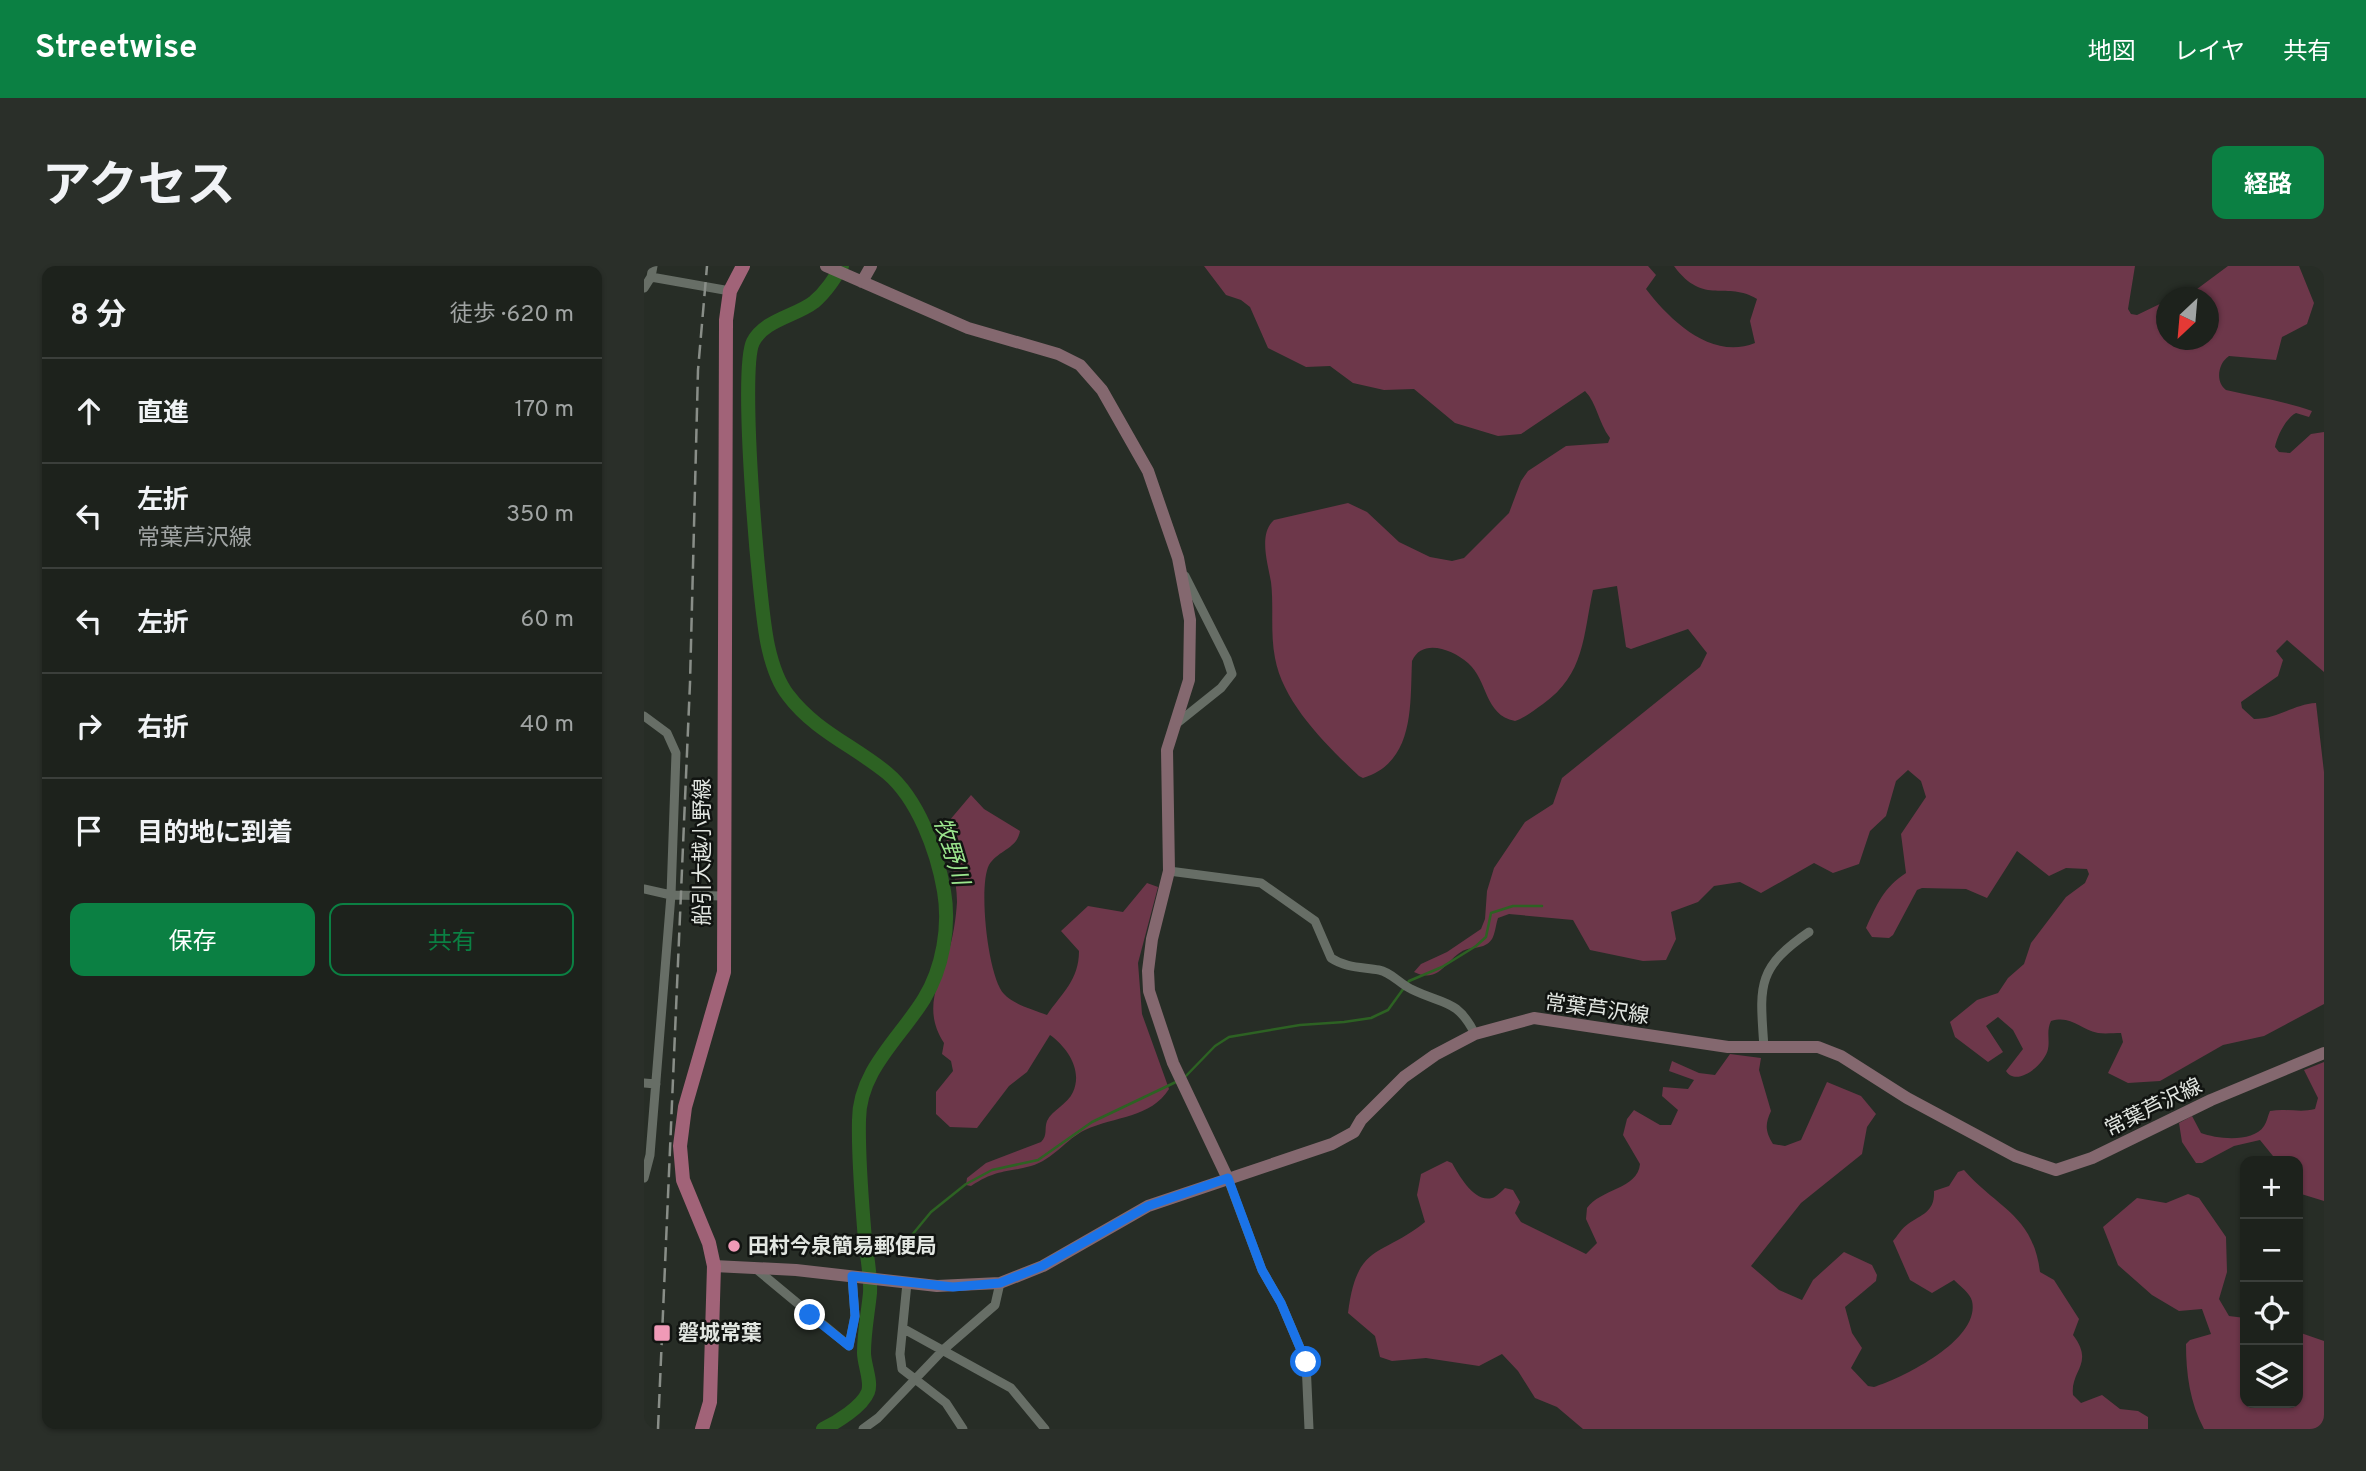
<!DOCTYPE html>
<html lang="ja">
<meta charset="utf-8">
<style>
body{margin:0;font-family:Overpass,"Noto Sans JP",sans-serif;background:#2a2f29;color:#f1f3f6}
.controls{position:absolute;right:21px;bottom:21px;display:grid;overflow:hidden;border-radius:14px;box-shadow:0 2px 5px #0004}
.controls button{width:63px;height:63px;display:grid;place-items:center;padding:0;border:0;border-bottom:2px solid #3b3f3b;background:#1d221c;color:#f1f3f6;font:35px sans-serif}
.compass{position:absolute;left:1512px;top:21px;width:63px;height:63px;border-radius:50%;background:#1d221c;box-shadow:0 2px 5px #0004;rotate:206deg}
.stop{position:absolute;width:21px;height:21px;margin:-16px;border:5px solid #1a73e8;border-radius:50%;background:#fff}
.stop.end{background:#1a73e8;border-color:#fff;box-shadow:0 2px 7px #0008}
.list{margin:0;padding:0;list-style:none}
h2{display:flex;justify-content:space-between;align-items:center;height:91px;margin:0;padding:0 28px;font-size:30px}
h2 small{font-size:23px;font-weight:400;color:#a0a4a3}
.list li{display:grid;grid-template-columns:46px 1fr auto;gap:21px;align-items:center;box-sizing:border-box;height:105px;padding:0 28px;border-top:2px solid #3b3f3b}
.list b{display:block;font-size:26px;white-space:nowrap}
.list p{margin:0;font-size:23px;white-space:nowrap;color:#a0a4a3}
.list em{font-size:23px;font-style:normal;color:#a0a4a3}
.actions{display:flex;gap:14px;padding:21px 28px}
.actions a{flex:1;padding:16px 0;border:2px solid #0b8043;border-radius:14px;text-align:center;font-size:24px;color:#0b8043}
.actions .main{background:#0b8043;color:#fff}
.icon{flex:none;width:38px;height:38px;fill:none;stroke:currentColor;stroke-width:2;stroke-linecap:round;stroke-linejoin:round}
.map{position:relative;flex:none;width:1680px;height:1163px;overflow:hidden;border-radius:14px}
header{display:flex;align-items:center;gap:42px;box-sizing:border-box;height:98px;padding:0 35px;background:#0b8043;color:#fff}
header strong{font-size:33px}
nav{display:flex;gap:38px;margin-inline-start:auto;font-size:24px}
.intro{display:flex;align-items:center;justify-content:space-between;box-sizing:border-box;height:168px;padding:0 42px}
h1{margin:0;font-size:49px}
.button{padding:18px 32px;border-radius:14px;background:#0b8043;color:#fff;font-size:24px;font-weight:700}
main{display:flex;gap:42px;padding:0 42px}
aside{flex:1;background:#1d221c;border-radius:14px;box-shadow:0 2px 5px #0004}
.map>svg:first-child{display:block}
</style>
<header>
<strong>Streetwise</strong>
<nav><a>地図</a><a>レイヤ</a><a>共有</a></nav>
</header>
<div class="intro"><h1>アクセス</h1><a class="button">経路</a></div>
<main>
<aside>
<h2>8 分<small>徒歩 · 620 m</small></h2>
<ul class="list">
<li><svg class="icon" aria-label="ahead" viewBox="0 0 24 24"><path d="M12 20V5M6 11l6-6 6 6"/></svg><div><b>直進</b></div><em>170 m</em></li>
<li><svg class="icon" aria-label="left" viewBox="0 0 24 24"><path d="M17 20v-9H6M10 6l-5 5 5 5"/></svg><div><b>左折</b><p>常葉芦沢線</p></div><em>350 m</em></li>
<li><svg class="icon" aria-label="left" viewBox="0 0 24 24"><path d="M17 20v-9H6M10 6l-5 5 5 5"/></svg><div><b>左折</b></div><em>60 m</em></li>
<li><svg class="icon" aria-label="right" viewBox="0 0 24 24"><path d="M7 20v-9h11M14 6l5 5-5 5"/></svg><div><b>右折</b></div><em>40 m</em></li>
<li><svg class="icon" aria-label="arrive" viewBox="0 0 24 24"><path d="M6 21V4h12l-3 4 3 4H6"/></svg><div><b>目的地に到着</b></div></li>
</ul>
<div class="actions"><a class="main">保存</a><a>共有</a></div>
</aside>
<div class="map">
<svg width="1680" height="1163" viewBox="0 0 1680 1163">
<rect width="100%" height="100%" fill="#272d26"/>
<path fill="#6d374a" d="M 560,0 L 1004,0 L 1012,9 L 1002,23 C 1025,53 1067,95 1111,77 L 1106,55 L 1113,33 C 1083,14 1060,41 1030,0 L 1491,0 L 1484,43 L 1487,48 L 1493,49 L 1522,35 L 1522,74 L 1564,74 L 1564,32 L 1532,31 L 1549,26 L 1584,0 L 1655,0 L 1670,37 L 1663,58 L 1638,71 L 1632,94 L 1585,90 C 1574,97 1571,116 1582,124 C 1612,131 1640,135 1668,145 L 1665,151 L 1652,147 C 1642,152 1633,170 1631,181 L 1635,186 L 1646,187 L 1667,168 L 1680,166 L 1680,406 L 1643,374 L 1632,385 L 1639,394 L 1634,410 L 1597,436 L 1598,442 L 1610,453 C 1634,453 1650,438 1672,437 L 1680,506 L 1680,738 L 1620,770 L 1579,779 L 1516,815 L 1484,817 L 1464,807 L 1479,776 L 1477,767 C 1470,767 1461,768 1454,767 C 1435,763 1428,749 1407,755 C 1402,765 1406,774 1404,783 C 1401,798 1373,822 1362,805 L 1379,783 L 1369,764 L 1354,751 L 1342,760 L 1359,786 L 1344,796 L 1311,771 L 1306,756 L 1333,734 L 1354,727 L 1364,712 L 1380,698 L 1387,677 L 1422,631 L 1441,617 L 1445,608 L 1443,603 L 1422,602 L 1405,610 L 1373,585 L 1343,632 L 1322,623 L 1278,622 L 1273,624 L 1249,669 L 1245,672 L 1228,671 L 1222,662 C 1233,638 1240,621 1262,607 L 1257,568 L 1282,531 L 1277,515 L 1264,504 L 1252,515 L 1242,550 L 1226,565 L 1215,598 L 1189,607 L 1170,597 L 1117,627 L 1096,616 L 1070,620 L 1054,636 L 1027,646 L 1032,673 L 1022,694 L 999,695 L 946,684 L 929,654 L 865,648 L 854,652 C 852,658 851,668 848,673 C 840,685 827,679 817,686 C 801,696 794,718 770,706 L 777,698 L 803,686 L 837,663 L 841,653 L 843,625 L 850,602 L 881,556 L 909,538 L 918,512 L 1056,401 L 1063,387 L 1044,363 L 987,383 L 982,381 L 973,320 L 949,324 C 939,370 941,408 899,438 C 890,444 881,452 871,455 C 840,449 844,414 824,397 C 808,383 778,372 768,395 C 766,439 771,496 719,512 L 715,510 C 683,480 639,437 631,392 C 626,367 630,341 627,316 C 624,298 614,268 630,254 L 704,237 L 723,246 L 755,276 L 786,291 L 808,295 L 820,292 L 865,247 L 877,215 L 884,205 L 922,180 L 964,177 L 966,172 C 954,156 953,137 941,125 L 877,168 L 854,170 L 811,157 L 770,123 L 740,124 L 709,117 L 686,100 L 662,101 L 624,82 L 606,41 L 597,34 L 582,29 Z
M 327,529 L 340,543 L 376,565 C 373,583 354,584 345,599 C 334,620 344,712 360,728 C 369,738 390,744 403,749 C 418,727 435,714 435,685 L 417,665 L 444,640 L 479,646 L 503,617 L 514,621 L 494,697 L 498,748 L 525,823 C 507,852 471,850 441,864 C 422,873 409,894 387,900 C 361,907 353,903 327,920 L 322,919 L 323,912 L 342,897 L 397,876 C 404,869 400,863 403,855 C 408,844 424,838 429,826 C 439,804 423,781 406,769 L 383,806 L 365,820 L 333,862 L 306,861 L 292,848 L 292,826 L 309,805 L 307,795 L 298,788 L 300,777 C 280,746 292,722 303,690 C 309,674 312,652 313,636 C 313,613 305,587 301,565 L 305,555 Z
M 1086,788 L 1117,792 L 1115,804 L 1127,845 C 1121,858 1121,865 1129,878 L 1141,880 L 1157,874 L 1183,816 L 1217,830 L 1232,848 L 1223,861 L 1218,888 L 1157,937 L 1107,1000 L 1135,1024 L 1158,1034 L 1169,1014 L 1200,986 L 1228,999 L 1233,1009 L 1232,1015 L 1201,1041 L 1208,1067 L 1218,1082 L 1207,1102 L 1224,1120 L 1230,1121 C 1258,1112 1337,1074 1328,1035 C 1326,1027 1316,1020 1310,1014 L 1288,1027 L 1266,1014 L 1249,975 C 1254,969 1258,962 1264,958 C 1278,948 1291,946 1290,925 L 1305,920 L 1314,906 L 1320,904 C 1353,942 1389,949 1396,1006 L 1410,1014 L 1435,1053 L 1429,1069 C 1451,1098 1426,1104 1429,1129 L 1437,1137 L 1458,1129 L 1476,1143 L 1494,1145 L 1504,1151 L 1504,1163 L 939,1163 L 913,1141 L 891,1132 L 874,1105 L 858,1088 L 835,1100 L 782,1092 L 748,1095 L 736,1091 L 731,1070 L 704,1047 C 713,976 736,992 781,956 L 773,929 L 777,908 L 803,895 L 808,897 C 815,909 830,937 848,932 C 852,931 858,925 861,922 L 869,924 L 876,936 L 871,947 L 877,956 L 942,988 L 953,977 L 942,953 L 943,942 C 956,923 994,923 996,898 L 979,869 L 983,853 L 990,844 L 1016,859 L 1027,859 L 1034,844 L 1018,830 L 1019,821 L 1044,823 L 1050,814 L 1025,805 L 1028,795 L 1055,807 L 1071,809 Z
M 1680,796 L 1680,935 L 1654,927 L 1654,895 L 1633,895 L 1616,874 L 1590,880 L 1558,897 L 1552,897 L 1538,876 L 1535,857 L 1548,850 L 1557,867 C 1573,873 1609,877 1620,860 C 1623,856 1624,849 1626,845 C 1642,842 1656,847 1671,843 L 1674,832 L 1660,804 Z
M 1544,928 L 1555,932 L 1582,971 L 1583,1006 L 1575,1033 L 1585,1050 L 1601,1052 L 1601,1137 L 1654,1137 L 1654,1066 L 1680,1075 L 1680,1163 L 1560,1163 C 1546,1137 1542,1108 1542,1078 L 1546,1074 L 1567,1068 L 1558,1043 L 1535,1045 L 1508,1029 L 1474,999 L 1459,961 L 1493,932 L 1522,937 Z"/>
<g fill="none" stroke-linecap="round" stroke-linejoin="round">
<path stroke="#2d6223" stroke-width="2.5" d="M 540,812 L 571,780 L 585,771 L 656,759 L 700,756 L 727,752 L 744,744 L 765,715 L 798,701 L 832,680 L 842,671 L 847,647 L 869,640 L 898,640
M 223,988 L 249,983 L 263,975 L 287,946 L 322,918 L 348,904 L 394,894 L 448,856 L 534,815"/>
<path stroke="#2d6223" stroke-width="14" d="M 179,1163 C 193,1156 218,1141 224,1126 C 228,1116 220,1098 220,1087 C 220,1066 224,1047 226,1027 C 227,1010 223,991 221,974 C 218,935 214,894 215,854 C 215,805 256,772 280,733 C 299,702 306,660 300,625 C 293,585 274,533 243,507 C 210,480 170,464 144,429 C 133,415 128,398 124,380 C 115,340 95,104 109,76 C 120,54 152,50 170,36 C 182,26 190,13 198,0"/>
<path stroke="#676e66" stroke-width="9" d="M 7,11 L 86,25
M 0,22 L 7,11 L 9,0
M 0,450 L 23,467 L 32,487 L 27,629 L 6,889 L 0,912
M 532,458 L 577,422 L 588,408 L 583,393 L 541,310
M 525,605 L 617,617 L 671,655 L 687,692 C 702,702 718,701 735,704 C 747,706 756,718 767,723 C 799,739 813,732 831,768
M 0,623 L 27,629 L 79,630
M 1120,782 C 1116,721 1111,703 1165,666
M 0,817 L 12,818
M 584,913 L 618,1004 L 637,1037 L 662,1096 L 665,1163
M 111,1002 L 205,1080 L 211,1050 L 208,1010
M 263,1017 L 256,1088 L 258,1103 L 302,1137 L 319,1163
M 260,1063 L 367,1122 L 401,1163
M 219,1163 L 234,1152 L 299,1084 L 351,1039 L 356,1017"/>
<path stroke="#84686f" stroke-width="12" d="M 182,0 L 324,62 L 414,88 L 436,99 L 458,124 L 504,205 L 534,292 L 546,354 L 545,414 L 523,484 L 525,605 L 508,673 L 504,705 L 505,725 L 529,797 L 584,913
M 218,16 L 227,0
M 70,1000 L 152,1004 L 293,1020 L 356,1017 L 399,1000 L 504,940 L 688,878 L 710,866 L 717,854 L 760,811 L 791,789 L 831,768 L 890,752 L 1084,781 L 1174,781 L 1197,790 L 1263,832 L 1371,890 L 1412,904 L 1448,892 L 1567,834 L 1680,787"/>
<path stroke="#a16378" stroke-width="14" d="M 58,1163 L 66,1136 L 70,1000 L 65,977 L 39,914 L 36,880 L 41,841 L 80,706 L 82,54 L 86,25 L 99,0"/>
<path stroke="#898e88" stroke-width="2.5" stroke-dasharray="14 7" stroke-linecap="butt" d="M 14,1163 L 46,417 L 54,104 L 63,0"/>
</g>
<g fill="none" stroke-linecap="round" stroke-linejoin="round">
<path stroke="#1a73e8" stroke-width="9" d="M 166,1049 L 205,1080 L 211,1050 L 208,1010 L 309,1021 L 356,1017 L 398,1000 L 504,940 L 584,912 L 618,1004 L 637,1037 L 662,1096"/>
</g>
<g fill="#f09ab7" stroke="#111411" stroke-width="2.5">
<circle cx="90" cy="980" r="7"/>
<rect x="9" y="1058" width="18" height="18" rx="3.5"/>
</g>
<g text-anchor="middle" stroke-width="5" stroke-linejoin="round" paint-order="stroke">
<g font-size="21" fill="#e2e6e1" stroke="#111411">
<text transform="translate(58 586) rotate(-90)" y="7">船引大越小野線</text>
<text transform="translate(953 743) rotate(8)" y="7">常葉芦沢線</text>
<text transform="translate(1509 841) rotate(-26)" y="7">常葉芦沢線</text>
</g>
<g font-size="21" font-weight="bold" fill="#e2e6e1" stroke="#111411" text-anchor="start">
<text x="104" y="987">田村今泉簡易郵便局</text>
<text x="34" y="1074">磐城常葉</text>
</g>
<g font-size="23" font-style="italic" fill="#9be58d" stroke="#111411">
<text transform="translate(308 585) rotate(73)" y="8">牧野川</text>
</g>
</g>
</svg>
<div class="controls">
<button>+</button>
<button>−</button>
<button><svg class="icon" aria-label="locate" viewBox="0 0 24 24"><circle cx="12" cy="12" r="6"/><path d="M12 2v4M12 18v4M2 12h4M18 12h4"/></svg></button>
<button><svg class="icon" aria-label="layers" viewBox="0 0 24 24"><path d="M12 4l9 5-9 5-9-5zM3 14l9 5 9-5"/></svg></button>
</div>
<svg class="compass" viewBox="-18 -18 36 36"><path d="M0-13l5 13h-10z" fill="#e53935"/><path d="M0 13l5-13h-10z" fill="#a0a4a3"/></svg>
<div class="stop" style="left:662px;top:1096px"></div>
<div class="stop end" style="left:166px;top:1049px"></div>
</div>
</main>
